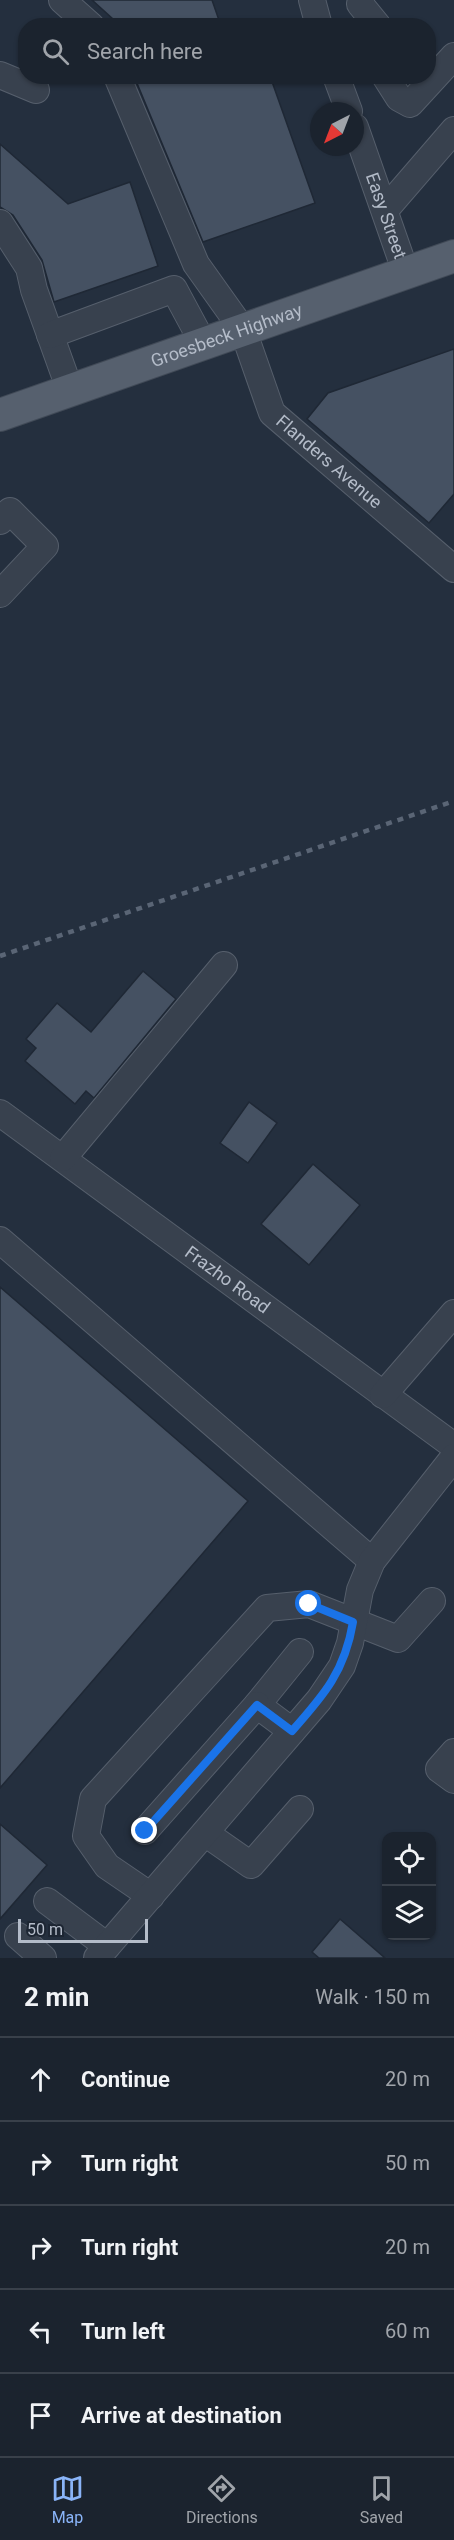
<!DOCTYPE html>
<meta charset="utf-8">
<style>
body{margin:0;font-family:Roboto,sans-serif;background:#282f3a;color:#f1f3f6}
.controls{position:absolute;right:18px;bottom:18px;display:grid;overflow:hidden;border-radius:12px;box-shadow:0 2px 4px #0004}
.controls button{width:54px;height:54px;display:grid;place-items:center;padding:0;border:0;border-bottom:2px solid #39404a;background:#1b232e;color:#f1f3f6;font:30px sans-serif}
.compass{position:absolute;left:310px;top:102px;width:54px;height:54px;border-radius:50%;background:#1b232e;box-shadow:0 2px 4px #0004;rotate:222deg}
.scale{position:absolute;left:18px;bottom:15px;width:130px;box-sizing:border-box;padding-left:6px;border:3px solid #b4bcc9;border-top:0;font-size:16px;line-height:21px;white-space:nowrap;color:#b4bcc9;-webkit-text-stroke:4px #1d2633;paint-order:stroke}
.stop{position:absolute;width:18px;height:18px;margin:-14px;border:4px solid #1a73e8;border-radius:50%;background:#fff}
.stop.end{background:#1a73e8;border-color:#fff;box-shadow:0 2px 6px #0008}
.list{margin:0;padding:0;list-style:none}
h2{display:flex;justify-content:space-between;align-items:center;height:78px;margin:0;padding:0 24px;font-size:26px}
h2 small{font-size:20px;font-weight:400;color:#a0a4aa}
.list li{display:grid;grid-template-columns:39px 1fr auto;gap:18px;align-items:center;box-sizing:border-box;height:84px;padding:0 24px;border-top:2px solid #39404a}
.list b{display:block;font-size:22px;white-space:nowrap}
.list em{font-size:20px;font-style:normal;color:#a0a4aa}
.icon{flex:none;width:33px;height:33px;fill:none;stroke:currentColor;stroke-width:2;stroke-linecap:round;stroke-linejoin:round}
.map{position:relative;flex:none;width:454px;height:1958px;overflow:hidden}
.search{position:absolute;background:#1b232e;box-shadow:0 2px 4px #0004;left:18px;right:18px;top:18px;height:66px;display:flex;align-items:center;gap:15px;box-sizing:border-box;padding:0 21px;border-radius:24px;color:#a0a4aa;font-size:22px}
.sheet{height:498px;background:#1b232e}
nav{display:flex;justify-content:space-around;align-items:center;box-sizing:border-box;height:84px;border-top:2px solid #39404a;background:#1b232e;font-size:16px;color:#a0a4aa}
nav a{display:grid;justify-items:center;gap:3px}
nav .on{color:#8ab4f8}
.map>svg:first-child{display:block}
</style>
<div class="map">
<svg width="454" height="1958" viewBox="0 0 454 1958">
<rect width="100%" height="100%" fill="#242f3e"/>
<path fill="#455162" stroke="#1f2835" stroke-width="1.5" d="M 92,0 L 212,0 L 221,26 L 116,26 L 114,20 Z
M 134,76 L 270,76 L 315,203 L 203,242 Z
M 0,144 L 68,204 L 130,182 L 158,266 L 54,302 L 42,260 L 13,215 L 0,207 Z
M 454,349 L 454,494 L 429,523 L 307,419 L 328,393 Z
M 143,971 L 176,999 L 94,1098 L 86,1091 L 75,1104 L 25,1061 L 36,1048 L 26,1039 L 57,1003 L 91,1032 Z
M 249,1102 L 277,1123 L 248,1163 L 220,1143 Z
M 313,1164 L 360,1205 L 309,1265 L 261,1224 Z
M 0,1287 L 248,1501 L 0,1788 Z
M 0,1824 L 47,1865 L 0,1919 Z
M 340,1919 L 385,1958 L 319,1958 L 312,1952 Z"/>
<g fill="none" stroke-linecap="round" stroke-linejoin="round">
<defs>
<g id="minor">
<path d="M 62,0 L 91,26"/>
<path d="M 312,0 L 319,26"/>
<path d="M 361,0 L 360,4 L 378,26"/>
<path d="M 0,75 L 36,90"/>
<path id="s1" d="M 117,76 L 196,264 L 243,330 L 272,413 L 454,569"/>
<path d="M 336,76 L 349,111"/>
<path d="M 385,76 L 399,98 L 410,104 L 454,56"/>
<path id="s2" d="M 355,127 L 406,273"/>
<path d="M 385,210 L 454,130"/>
<path d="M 0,223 L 29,268 L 34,290 L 70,390"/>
<path d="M 50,335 L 174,289 L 203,343"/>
<path d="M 0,521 L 10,511 L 45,546 L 0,594"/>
<path id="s3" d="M 0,1113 L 454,1446"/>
<path d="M 63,1158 L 224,965"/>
<path d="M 0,1240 L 372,1561"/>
<path d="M 383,1395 L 454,1313"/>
<path d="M 292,1731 L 257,1705 L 300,1652"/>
<path d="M 454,1752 L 439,1769 L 454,1780"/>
<path d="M 145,1831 L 257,1705"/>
<path d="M 205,1833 L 251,1865 L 300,1809"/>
<path d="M 151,1896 L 107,1866 L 86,1836 L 93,1799 L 267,1608 L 309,1604 L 398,1639 L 432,1601"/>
<path d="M 47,1901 L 107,1946"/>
<path d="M 18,1936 L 43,1958"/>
<path d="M 97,1958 L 319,1700 L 342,1666 L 350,1643 L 360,1590 L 372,1561 L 454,1457"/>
</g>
<g id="major">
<path id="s4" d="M 0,415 L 454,256"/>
</g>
</defs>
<use href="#minor" stroke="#565f6c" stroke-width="28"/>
<use href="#major" stroke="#414a57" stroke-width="34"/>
<use href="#minor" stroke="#38414e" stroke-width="26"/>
<use href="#major" stroke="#56606e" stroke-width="32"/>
<path stroke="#5a6575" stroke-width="4.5" stroke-dasharray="6 6" stroke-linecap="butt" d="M 0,956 L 454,801"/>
</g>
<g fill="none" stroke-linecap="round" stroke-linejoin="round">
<path stroke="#1a73e8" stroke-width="8" d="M 145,1831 L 257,1705 L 292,1731 C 324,1695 345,1671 353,1622 L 309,1604"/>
</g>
<g text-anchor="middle" stroke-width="4.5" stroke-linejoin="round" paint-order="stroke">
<g font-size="18" fill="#b4bcc9" stroke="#1d2633">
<text dy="6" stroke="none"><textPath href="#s2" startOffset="94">Easy Street</textPath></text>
<text dy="6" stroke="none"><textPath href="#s4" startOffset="240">Groesbeck Highway</textPath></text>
<text dy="6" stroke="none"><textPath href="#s1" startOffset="448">Flanders Avenue</textPath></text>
<text dy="6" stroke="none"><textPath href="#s3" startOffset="282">Frazho Road</textPath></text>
</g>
</g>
</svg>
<div class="controls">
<button><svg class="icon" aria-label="locate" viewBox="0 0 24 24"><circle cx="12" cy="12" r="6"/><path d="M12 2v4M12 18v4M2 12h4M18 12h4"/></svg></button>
<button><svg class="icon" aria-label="layers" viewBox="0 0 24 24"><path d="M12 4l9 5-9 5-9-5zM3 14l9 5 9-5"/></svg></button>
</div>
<svg class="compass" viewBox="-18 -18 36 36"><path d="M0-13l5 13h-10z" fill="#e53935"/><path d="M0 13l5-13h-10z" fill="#a0a4aa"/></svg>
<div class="scale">50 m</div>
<div class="stop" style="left:309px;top:1604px"></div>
<div class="stop end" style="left:145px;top:1831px"></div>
<div class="search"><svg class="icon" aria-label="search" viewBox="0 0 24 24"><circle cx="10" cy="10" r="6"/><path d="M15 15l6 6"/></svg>Search here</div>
</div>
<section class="sheet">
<h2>2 min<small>Walk · 150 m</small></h2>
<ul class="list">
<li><svg class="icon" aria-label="ahead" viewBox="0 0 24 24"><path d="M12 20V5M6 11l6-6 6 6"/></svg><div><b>Continue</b></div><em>20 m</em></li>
<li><svg class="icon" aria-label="right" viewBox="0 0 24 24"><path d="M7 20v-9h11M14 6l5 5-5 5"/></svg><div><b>Turn right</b></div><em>50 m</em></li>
<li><svg class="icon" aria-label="right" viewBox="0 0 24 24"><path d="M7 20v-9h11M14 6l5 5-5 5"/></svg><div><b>Turn right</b></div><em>20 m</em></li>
<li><svg class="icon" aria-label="left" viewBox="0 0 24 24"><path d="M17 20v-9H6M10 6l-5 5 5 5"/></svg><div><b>Turn left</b></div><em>60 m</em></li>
<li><svg class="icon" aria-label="arrive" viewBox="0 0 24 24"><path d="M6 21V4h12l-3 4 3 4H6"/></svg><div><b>Arrive at destination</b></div></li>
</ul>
</section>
<nav>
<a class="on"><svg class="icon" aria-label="map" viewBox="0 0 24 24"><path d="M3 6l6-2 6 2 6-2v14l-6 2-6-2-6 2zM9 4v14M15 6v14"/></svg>Map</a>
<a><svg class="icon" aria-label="directions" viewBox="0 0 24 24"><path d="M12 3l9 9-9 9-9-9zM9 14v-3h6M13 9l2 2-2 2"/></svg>Directions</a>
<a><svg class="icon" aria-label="saved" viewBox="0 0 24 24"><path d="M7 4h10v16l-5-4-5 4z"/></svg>Saved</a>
</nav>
